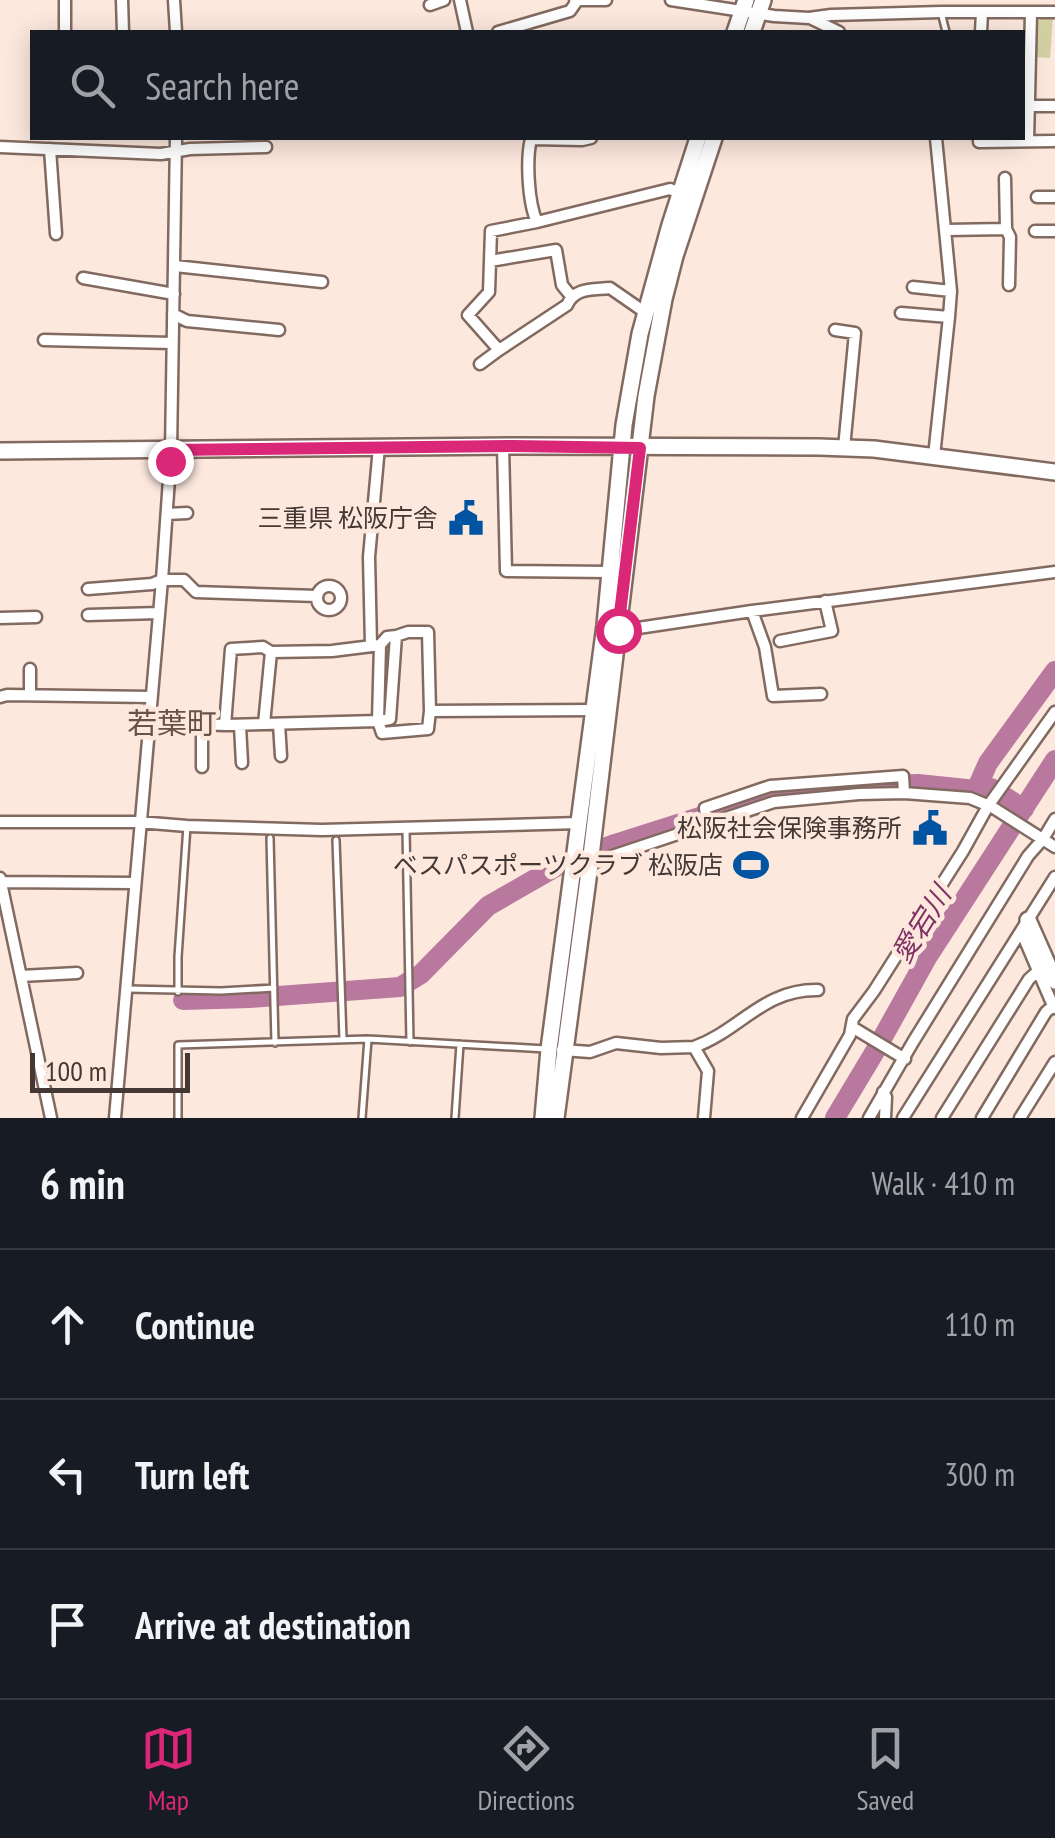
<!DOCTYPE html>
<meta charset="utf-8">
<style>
body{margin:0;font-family:"PT Sans Narrow","Noto Sans JP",sans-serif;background:#242831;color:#f1f3f6}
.scale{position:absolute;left:30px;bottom:25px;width:160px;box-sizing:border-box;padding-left:10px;border:5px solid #433834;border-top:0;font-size:28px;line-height:35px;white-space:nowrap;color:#433834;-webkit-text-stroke:8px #fde8de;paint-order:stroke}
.stop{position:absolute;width:30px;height:30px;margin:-22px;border:8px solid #db2777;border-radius:50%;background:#fff}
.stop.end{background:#db2777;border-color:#fff;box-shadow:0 2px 10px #0008}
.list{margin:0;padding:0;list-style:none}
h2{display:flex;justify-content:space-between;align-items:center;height:130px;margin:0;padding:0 40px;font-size:42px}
h2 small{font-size:32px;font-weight:400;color:#9ea1a6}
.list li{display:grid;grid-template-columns:65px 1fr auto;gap:30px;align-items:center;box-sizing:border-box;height:150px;padding:0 40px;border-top:2px solid #363941}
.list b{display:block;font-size:38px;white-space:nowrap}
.list em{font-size:32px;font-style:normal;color:#9ea1a6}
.icon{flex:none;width:55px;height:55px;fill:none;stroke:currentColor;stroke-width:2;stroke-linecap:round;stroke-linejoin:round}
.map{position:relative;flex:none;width:1055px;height:1118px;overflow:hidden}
.search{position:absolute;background:#171b24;box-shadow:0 5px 25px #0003;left:30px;right:30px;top:30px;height:110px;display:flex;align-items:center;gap:25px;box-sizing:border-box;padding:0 35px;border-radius:0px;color:#9ea1a6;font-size:38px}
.sheet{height:580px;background:#171b24}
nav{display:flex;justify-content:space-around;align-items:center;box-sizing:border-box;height:140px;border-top:2px solid #363941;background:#171b24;font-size:28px;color:#9ea1a6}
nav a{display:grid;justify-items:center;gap:5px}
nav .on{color:#db2777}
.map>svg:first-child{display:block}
</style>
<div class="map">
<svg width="1055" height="1118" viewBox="0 0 1055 1118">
<rect width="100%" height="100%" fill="#fde8de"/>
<path fill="#d2d0a3" d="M 1043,17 L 1053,17 L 1050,58 L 1035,57 L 1036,23 Z"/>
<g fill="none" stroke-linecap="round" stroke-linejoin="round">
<path stroke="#b9799e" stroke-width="20" d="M 976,790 L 988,763 L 1055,671
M 183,1000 L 250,998 L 400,987 L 421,974 L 488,906 L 561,864 L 615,844 L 772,794 L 827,787 L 918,784 L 976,790 L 991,788 L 1024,809
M 835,1118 L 874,1053 L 928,956 L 1055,760"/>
<defs>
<path id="lane" d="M 941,12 L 946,32
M 406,830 L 410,1042
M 270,838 L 275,1043
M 336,840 L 343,1039
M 128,989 L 221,991 L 274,988
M 178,992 L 178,957 L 187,826
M 178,1118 L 178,1045 L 368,1039 L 546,1049
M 362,1118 L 368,1039
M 455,1118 L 460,1044"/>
<path id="street" d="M 122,0 L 123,32
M 174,0 L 176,32
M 460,0 L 467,32
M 575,0 L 606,0
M 671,0 L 774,16 L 809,18 L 831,15 L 941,12 L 1055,12
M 430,5 L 444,0
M 810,18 L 839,32
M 65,32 L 65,0
M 498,32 L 570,11 L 577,1
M 981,32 L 982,12
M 1026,106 L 1055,106
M 936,138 L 951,291 L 949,317
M 979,138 L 979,142 L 1055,141
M 1028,141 L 1031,13
M 0,147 L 161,154 L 190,149 L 266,147
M 50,149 L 56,234
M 1005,178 L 1006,229 L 1010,237 L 1009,285
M 1037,197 L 1055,197
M 537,222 L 670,189 L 680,193
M 946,230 L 1006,229
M 1035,231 L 1055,231
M 490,261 L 556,250 L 562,285 L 571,296
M 175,266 L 322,282
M 83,278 L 174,294
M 913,287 L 951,291
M 901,313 L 949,317 L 934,456
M 173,314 L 187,321 L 279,330
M 835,330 L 855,333 L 844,448
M 44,340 L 172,343
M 499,350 L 567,305 C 575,287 593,290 610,288 L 646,313
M 480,364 L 499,350 L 468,315 L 489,292 L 491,231 L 537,222 C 528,203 526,159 531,139 L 582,140 L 591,138
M 503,446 L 506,571 L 610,572
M 167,514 L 187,513
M317 598a12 12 0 1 1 24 0a12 12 0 1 1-24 0Z
M 88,589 L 152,584 L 162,580 L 184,580 L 196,592 L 317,596
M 752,611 L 765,647 L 773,696 L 821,694
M 88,615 L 158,613
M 0,618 L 36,617
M 618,631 L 752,611 L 1055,572
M 396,636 L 408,632 L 428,632 L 430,711
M 780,641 L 832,631 L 825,601
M 371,645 L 369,557 L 379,447
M 271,652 L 332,651 L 380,645 L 378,721 L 390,719 L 396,636 L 387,637 L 380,645
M 30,695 L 30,669
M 0,697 L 7,695 L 151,697
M 149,713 L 187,717 L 199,724 L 225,725 L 378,721 L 382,733 L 428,729 L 430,711 L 594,710
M 199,724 L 202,732 L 202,767
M 279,724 L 281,756
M 225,725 L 231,649 L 263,647 L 271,652 L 264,724
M 240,726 L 242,763
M 0,822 L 139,822 L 187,826 L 322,830 L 579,823
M 707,824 L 705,808 L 770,786 L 903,776 L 904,793
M 585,865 L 774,802 L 859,794 L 904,793 L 970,798 L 992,807 L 1055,847
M 0,878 L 51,1118
M 1,882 L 134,883
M 1021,931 L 1054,1008
M 21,976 L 77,973
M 852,1027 L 905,1059
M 694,1047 C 741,1030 763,989 818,990
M 562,1050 L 590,1052 L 616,1043 L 661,1048 L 694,1047 L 708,1071 L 704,1118
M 883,1092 L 886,1097 L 885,1118
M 115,1118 L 162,580 L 171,450 L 176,138
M 802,1118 L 850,1035 L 853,1019 L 874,991 L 963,851 L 988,806 L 1055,712
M 869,1118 L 913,1042 L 1028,856 L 1043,839 L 1055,819
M 903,1118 L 1055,877
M 942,1118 L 1029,979 L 1038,971
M 982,1118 L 1046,1012 L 1053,1006
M 1020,1118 L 1055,1062"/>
<path id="secondary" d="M 735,32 L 746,0
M 752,32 L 763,0
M 0,451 L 513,446 L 819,447 L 874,449 L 1055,472
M 1028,920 L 1055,981
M 543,1118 L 549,1049 L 605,625 L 624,425 L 640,334 L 670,225 L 698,138
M 556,1118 L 590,864 L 646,396 L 664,299 L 675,256 L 714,138"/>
</defs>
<use href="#lane" stroke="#826a60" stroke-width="10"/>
<use href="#street" stroke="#826a60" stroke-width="15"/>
<use href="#secondary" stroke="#826a60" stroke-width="20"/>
<use href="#lane" stroke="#fff" stroke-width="5"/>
<use href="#street" stroke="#fff" stroke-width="10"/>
<use href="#secondary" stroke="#fff" stroke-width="15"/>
</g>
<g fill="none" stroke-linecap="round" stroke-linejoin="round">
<path stroke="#db2777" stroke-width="12" d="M 170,461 L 171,450 L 513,446 L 640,448 L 618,630"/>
</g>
<defs>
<symbol id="civic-bare" viewBox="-9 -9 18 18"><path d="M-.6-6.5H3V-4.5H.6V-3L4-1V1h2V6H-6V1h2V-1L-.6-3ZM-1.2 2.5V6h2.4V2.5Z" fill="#0154a2" stroke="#fde8de" stroke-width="2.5" paint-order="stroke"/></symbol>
<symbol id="stadium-bare" viewBox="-9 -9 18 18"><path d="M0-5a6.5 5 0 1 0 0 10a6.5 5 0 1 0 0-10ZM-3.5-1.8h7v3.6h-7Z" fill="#0154a2" stroke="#fde8de" stroke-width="2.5" paint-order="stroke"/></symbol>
</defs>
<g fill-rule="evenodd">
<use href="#civic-bare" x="441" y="493" width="50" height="50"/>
<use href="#civic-bare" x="905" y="803" width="50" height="50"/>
<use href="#stadium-bare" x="726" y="840" width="50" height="50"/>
</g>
<g text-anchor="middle" stroke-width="9" stroke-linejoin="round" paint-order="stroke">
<g font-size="25" fill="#433834" stroke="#fde8de" text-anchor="end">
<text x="438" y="527">三重県 松阪庁舎</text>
<text x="902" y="837">松阪社会保険事務所</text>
<text x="723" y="874">ベスパスポーツクラブ 松阪店</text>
</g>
<g font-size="28" font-style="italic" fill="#7f3163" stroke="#fde8de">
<text transform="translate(921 924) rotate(-58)" y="10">愛宕川</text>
</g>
<g font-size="30" fill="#695248" stroke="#fde8de">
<text x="172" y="734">若葉町</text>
</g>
</g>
</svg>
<div class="scale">100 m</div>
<div class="stop" style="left:618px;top:630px"></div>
<div class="stop end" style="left:170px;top:461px"></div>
<div class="search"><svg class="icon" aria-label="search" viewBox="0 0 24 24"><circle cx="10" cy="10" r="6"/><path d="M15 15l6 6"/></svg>Search here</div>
</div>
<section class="sheet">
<h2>6 min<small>Walk · 410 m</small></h2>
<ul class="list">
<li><svg class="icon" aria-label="ahead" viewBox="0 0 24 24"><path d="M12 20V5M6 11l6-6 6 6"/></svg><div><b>Continue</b></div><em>110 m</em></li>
<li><svg class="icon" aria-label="left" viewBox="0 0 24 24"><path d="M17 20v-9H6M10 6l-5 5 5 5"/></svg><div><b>Turn left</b></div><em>300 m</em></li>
<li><svg class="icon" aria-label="arrive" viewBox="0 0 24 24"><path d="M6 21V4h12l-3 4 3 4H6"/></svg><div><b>Arrive at destination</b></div></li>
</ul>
</section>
<nav>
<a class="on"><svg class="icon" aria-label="map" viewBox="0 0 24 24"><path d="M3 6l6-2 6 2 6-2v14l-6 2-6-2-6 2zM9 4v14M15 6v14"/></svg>Map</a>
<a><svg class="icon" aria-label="directions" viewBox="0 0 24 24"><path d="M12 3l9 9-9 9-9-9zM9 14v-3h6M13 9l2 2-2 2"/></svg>Directions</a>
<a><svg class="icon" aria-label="saved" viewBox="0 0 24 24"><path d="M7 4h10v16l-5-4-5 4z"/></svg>Saved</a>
</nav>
